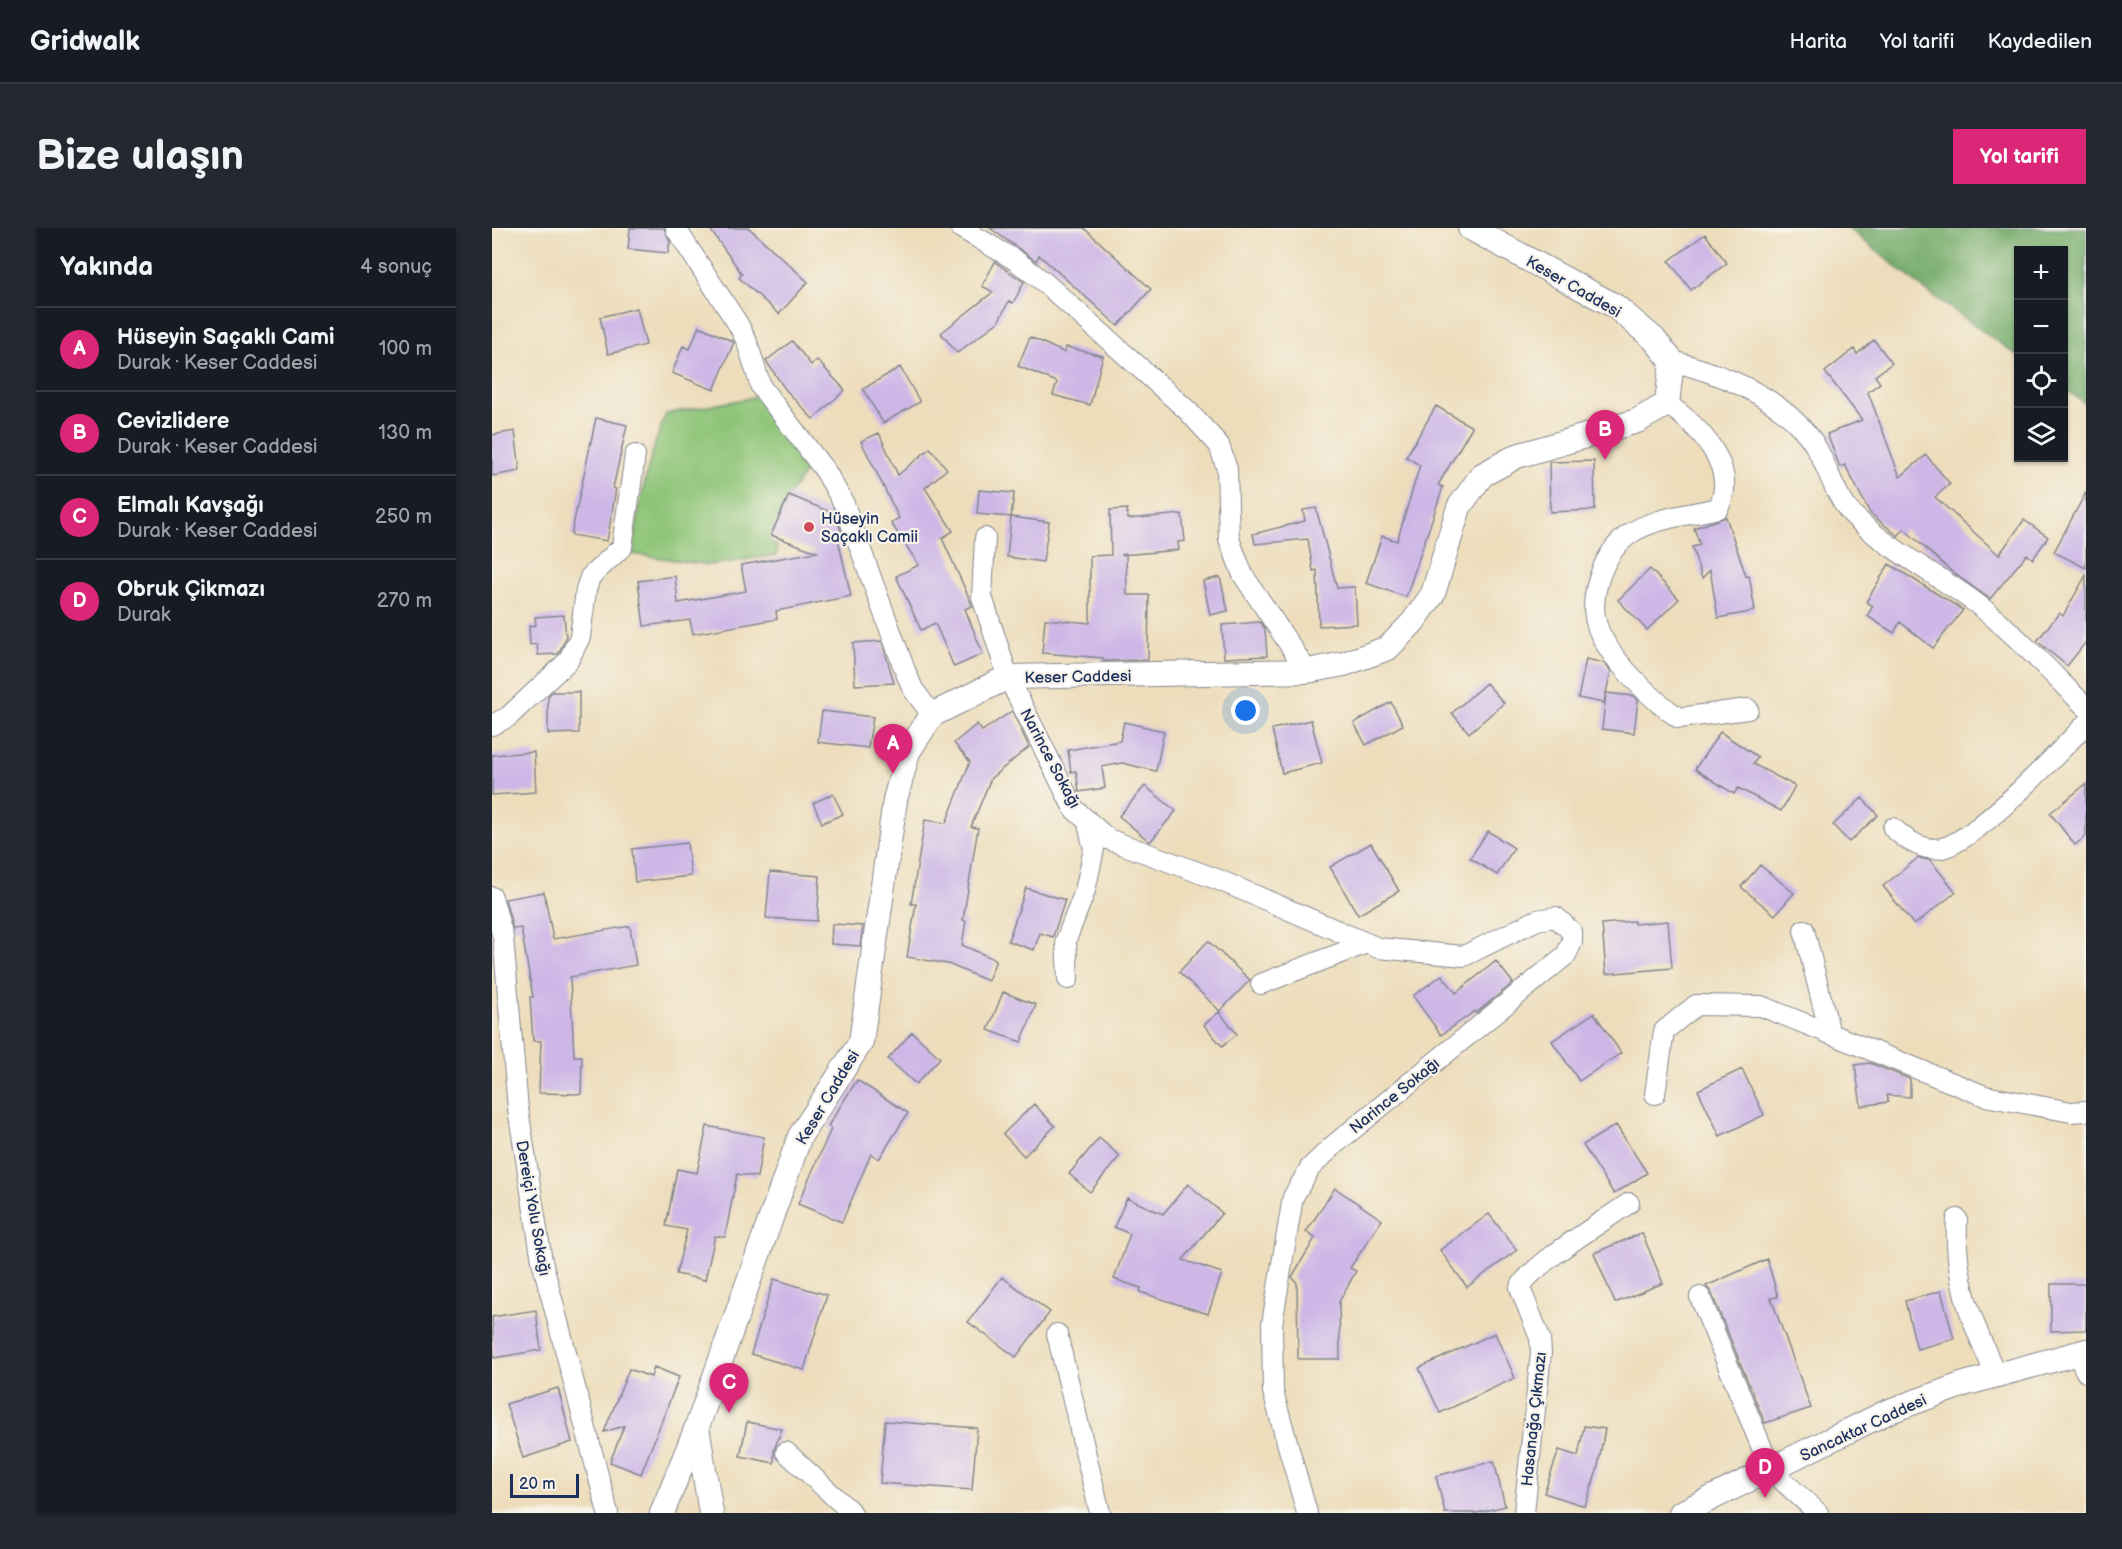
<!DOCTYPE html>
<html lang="tr">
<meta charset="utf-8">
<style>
body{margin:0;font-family:"Balsamiq Sans",sans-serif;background:#242831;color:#f1f3f6}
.controls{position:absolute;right:18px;top:18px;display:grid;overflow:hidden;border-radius:0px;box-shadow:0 2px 4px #0004}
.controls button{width:54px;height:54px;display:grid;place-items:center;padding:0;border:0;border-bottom:2px solid #363941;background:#171b24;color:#f1f3f6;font:30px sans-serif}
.scale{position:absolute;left:18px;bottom:15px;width:69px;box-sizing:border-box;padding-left:6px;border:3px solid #1b2f5e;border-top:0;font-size:16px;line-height:21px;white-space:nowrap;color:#1b2f5e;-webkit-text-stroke:4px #f7f3e8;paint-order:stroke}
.you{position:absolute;left:754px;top:483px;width:21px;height:21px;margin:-15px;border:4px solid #fff;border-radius:50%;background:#1a73e8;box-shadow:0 0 0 9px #1a73e833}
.badge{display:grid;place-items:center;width:39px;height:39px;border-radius:50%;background:#db2777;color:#fff;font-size:20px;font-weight:700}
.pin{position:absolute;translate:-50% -50px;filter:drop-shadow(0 2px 3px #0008)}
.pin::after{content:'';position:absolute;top:32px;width:21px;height:18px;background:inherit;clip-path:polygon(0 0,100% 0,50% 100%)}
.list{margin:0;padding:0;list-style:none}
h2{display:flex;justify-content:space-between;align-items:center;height:78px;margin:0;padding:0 24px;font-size:26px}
h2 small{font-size:20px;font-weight:400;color:#9ea1a6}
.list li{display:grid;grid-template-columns:39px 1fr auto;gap:18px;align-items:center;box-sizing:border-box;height:84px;padding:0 24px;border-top:2px solid #363941}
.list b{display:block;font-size:22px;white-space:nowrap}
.list p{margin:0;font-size:20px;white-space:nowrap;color:#9ea1a6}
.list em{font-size:20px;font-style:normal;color:#9ea1a6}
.icon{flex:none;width:33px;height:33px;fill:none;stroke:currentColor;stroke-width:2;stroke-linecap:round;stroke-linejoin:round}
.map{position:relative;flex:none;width:1594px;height:1285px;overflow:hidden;border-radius:0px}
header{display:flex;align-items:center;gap:36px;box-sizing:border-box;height:84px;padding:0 30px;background:#171b24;border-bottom:2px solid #363941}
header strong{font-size:28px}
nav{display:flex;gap:33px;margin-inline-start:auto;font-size:21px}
.intro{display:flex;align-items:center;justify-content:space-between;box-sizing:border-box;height:144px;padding:0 36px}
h1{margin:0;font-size:42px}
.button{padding:15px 27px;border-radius:0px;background:#db2777;color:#fff;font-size:21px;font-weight:700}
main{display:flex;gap:36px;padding:0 36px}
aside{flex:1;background:#171b24;border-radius:0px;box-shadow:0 2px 4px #0004}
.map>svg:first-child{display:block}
</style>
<header>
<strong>Gridwalk</strong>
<nav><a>Harita</a><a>Yol tarifi</a><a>Kaydedilen</a></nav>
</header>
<div class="intro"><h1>Bize ulaşın</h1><a class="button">Yol tarifi</a></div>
<main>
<aside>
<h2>Yakında<small>4 sonuç</small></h2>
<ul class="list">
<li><span class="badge">A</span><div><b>Hüseyin Saçaklı Cami</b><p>Durak · Keser Caddesi</p></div><em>100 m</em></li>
<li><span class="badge">B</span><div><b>Cevizlidere</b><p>Durak · Keser Caddesi</p></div><em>130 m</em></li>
<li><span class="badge">C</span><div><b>Elmalı Kavşağı</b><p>Durak · Keser Caddesi</p></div><em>250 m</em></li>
<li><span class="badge">D</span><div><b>Obruk Çikmazı</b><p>Durak</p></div><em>270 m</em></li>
</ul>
</aside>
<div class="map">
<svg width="1594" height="1285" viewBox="0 0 1594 1285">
<rect width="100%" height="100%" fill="#f7f3e8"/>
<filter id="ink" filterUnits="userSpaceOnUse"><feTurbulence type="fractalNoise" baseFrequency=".0167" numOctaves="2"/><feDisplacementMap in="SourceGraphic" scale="12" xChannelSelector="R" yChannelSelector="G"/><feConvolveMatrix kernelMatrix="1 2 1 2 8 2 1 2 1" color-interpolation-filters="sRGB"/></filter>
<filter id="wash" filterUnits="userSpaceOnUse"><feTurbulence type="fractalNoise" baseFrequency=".008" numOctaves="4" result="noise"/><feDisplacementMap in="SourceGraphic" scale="24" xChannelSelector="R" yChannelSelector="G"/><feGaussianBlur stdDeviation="1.35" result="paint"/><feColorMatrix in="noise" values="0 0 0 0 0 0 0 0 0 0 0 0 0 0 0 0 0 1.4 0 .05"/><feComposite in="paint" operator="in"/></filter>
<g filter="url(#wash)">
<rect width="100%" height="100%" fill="#edddbb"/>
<path fill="#8dc477" stroke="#547a6a" stroke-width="1.5" d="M 268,168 L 319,235 L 297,267 L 277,312 L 285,318 L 285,327 L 218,337 L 141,326 C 146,277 155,232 174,186 Z"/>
<path fill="#72aa68" stroke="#466c63" stroke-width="1.5" d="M 1356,0 L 1594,0 L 1594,176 L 1572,160 L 1572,22 L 1526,22 L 1526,128 L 1433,62 Z"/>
<g id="blocks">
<path fill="#ceb7e7" d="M 138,0 L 172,0 L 178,13 L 176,25 L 136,21 Z
M 217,0 L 257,0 L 316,54 L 287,86 L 247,50 L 250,46 Z
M 498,0 L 592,0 L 659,61 L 626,98 L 547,27 L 544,33 Z
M 1213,6 L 1235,35 L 1199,62 L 1177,33 Z
M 503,34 L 532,54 L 521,75 L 517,73 L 506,94 L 465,125 L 449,105 L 501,64 L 490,58 Z
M 145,80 L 154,117 L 116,126 L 108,89 Z
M 207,98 L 242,114 L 222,162 L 180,145 L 191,118 L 198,121 Z
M 538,109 L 573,125 L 574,119 L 611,128 L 598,177 L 561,167 L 565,154 L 526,138 Z
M 1382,112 L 1400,135 L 1383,148 L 1388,155 L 1376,164 L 1408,249 L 1434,227 L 1458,256 L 1443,269 L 1507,327 L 1532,292 L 1556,309 L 1541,331 L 1535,326 L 1498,371 L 1459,343 L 1412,301 L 1406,308 L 1378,285 L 1353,237 L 1348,239 L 1335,206 L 1370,192 L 1333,144 L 1362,121 L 1365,126 Z
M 300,113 L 319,137 L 325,132 L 353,162 L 321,191 L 293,161 L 274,133 Z
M 408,139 L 428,174 L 391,195 L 371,161 Z
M 944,178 L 980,199 L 946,257 L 951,259 L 914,369 L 874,355 L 890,308 L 905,313 L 928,237 L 914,229 Z
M 104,190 L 135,197 L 121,260 L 124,261 L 115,313 L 79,307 Z
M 23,203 L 28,243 L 0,248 L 0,207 Z
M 387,205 L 406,247 L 438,220 L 455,241 L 433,260 L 461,303 L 450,310 L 478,372 L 480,378 L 473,381 L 491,426 L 462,439 L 443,395 L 429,402 L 404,348 L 427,337 L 399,295 L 407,290 L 369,213 Z
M 1102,233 L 1103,282 L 1058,284 L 1057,234 Z
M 487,262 L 522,265 L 519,289 L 485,286 Z
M 1594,264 L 1594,340 L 1562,324 Z
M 297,267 L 343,286 L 349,303 L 346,311 L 359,368 L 284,383 L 285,391 L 201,406 L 198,392 L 152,398 L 146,353 L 183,348 L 186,375 L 254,363 L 249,337 L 325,324 L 279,307 Z
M 824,280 L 845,360 L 863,359 L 865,396 L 827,398 L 825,342 L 821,343 L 816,311 L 763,316 L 761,306 L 813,293 L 811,282 Z
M 635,281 L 636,291 L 690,286 L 693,313 L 686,314 L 687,322 L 629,327 L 634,326 L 635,367 L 657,367 L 656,432 L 611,433 L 611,430 L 550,425 L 553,391 L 598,395 L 598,328 L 619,327 L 618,282 Z
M 519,289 L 557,294 L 551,334 L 515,329 Z
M 1234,289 L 1254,348 L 1257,347 L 1263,383 L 1226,390 L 1218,342 L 1210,350 L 1200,319 L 1208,317 L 1202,300 Z
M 1397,336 L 1471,382 L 1441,420 L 1408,394 L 1402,405 L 1375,388 L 1381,378 L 1374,374 Z
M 1158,341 L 1187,371 L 1155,402 L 1126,372 Z
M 1594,347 L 1594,414 L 1575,438 L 1545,413 L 1567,385 L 1571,388 Z
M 728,349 L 736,383 L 718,387 L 711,353 Z
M 72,387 L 74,410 L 66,426 L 46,427 L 45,416 L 38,417 L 37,398 L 44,397 L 43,389 Z
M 768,394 L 773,401 L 775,428 L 732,430 L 730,397 Z
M 390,413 L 402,455 L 363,457 L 361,415 Z
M 1094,431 L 1112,435 L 1119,443 L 1114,465 L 1142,468 L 1146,472 L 1142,505 L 1110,501 L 1114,465 L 1112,475 L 1086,470 Z
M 994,455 L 1012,475 L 977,505 L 960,485 Z
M 60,464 L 87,464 L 87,505 L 56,506 L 56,468 Z
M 899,474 L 911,497 L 874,517 L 862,495 Z
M 330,483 L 381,489 L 376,520 L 326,514 Z
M 520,483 L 537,519 L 499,550 L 479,599 L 486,600 L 471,692 L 474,693 L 470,717 L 504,732 L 496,753 L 456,736 L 415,729 L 424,676 L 419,676 L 433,592 L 454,595 L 478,534 L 462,515 L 485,496 L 490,503 Z
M 819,492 L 830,535 L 790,545 L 780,501 Z
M 632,494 L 672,503 L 664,543 L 630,535 L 610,539 L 613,560 L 587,564 L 584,543 L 579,544 L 576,522 L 628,513 Z
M 1228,504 L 1266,529 L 1261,536 L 1303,558 L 1289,583 L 1246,560 L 1242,566 L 1203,541 Z
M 42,524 L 44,564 L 0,567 L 0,527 Z
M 1594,556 L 1594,608 L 1583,617 L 1558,585 Z
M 653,558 L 684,583 L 658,614 L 627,588 Z
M 341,566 L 351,586 L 330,595 L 321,575 Z
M 1370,570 L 1386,587 L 1357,614 L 1341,597 Z
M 996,603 L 1022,620 L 1005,647 L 978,630 Z
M 195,615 L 199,648 L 143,654 L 140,621 Z
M 879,615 L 907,663 L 866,687 L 838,639 Z
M 1426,630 L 1438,632 L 1464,664 L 1422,697 L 1391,658 Z
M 1268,637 L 1302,665 L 1283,687 L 1249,659 Z
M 278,644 L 328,648 L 325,693 L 274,690 Z
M 534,660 L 573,672 L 561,709 L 548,705 L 542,722 L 516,713 Z
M 52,664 L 61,711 L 138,698 L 144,737 L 78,749 L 82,828 L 90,828 L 89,866 L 47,865 L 49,813 L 41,813 L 38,769 L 41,769 L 29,700 L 21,701 L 13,671 Z
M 1142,693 L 1142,696 L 1176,693 L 1180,740 L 1114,746 L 1110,696 Z
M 340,696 L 371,698 L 368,718 L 339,716 Z
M 716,713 L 758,752 L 728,783 L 687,744 Z
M 1004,733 L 1021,755 L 984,785 L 983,783 L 949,807 L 921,768 L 950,747 L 964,765 Z
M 511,764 L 544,777 L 529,814 L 496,802 Z
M 727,784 L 745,806 L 730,818 L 712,797 Z
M 1102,785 L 1129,825 L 1087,853 L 1060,813 Z
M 420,804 L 448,830 L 424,856 L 396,831 Z
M 1378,835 L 1418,851 L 1418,869 L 1395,867 L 1396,874 L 1369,878 L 1363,837 Z
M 1250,841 L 1272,887 L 1228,908 L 1206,862 Z
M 365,852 L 416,885 L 387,931 L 379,926 L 350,994 L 306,976 L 339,901 L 336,898 Z
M 542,876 L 563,898 L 532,928 L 511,906 Z
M 1124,897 L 1155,945 L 1122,966 L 1091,917 Z
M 215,898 L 272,909 L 265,949 L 245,946 L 233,1009 L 223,1008 L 213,1052 L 184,1046 L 195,1002 L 174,998 L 185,941 L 205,945 Z
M 607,910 L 628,928 L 598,964 L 577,946 Z
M 696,956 L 730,985 L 691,1032 L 730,1045 L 716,1086 L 648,1064 L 649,1060 L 622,1051 L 638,1006 L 622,999 L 635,970 L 671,986 Z
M 843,960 L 890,992 L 858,1040 L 864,1043 L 847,1074 L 848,1131 L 806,1131 L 805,1055 L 800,1049 L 823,1010 L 814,1004 Z
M 997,986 L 1025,1022 L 975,1059 L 948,1022 Z
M 1150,1005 L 1171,1055 L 1123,1075 L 1102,1025 Z
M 1275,1031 L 1286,1069 L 1279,1070 L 1319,1180 L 1273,1195 L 1219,1064 L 1214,1058 Z
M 510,1049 L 558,1084 L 524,1129 L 476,1094 Z
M 282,1051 L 335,1067 L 312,1142 L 259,1126 Z
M 1559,1056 L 1594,1056 L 1594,1102 L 1559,1103 Z
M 1449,1063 L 1462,1111 L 1425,1121 L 1413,1073 Z
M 44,1082 L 49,1122 L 2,1130 L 0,1089 Z
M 1003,1105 L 1023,1150 L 948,1185 L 927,1140 Z
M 162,1139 L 187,1149 L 149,1246 L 118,1234 L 132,1198 L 112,1204 L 137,1141 L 159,1149 Z
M 66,1160 L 80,1214 L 31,1230 L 14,1176 Z
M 393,1193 L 485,1200 L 480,1262 L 388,1255 Z
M 255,1194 L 290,1201 L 282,1222 L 282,1235 L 248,1228 Z
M 1092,1198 L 1113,1201 L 1105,1243 L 1093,1278 L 1052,1265 L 1067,1222 L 1086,1228 Z
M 1002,1233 L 1013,1278 L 985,1285 L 953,1285 L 944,1248 Z"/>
</g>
</g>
<g filter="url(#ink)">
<use href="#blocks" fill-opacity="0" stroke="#84868c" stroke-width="1.5"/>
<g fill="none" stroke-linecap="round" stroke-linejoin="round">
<defs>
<path id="minor" d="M 469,0 L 523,32 L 552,54 L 695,182 L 727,217 L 735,241 L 737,311 L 751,347 L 815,443
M 184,1 L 246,96 L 255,114 L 269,159 L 334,244 L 352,276 L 414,445 L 421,461 L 440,487
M 1180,133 C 1227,145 1283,167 1315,206 C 1334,228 1339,263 1359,285 C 1395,322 1444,345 1485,376 C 1523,405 1559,445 1594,479
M 1175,176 C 1206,197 1248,240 1226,280 C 1198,287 1158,290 1135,308 C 1110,327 1094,373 1107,403 C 1120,433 1160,472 1187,490 L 1256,481
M 493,310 L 490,369 L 516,449 L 582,581 L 616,611 L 727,652 L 886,720 L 972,728 L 1045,692 L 1064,689 L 1080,704 L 1080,714 L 1074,727 L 843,916 L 818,940 L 801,969 L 780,1096 L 781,1164 L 815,1285
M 0,497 L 16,489 L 76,433 L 88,409 L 94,362 L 98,349 L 130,319 L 143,227
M 1401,600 C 1413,611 1432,624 1450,620 C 1485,612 1567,524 1594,496
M 0,669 L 11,709 L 26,881 L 50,1033 L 116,1285
M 1312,702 L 1338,806
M 576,751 L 574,712 L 593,663 L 602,621 L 595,592
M 769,756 L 875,715
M 1163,866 L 1172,803 L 1204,777 L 1269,778 L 1493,868 L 1579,884 L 1594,883
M 1465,991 C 1462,1054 1479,1091 1504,1147
M 1208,1069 L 1279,1242 L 1326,1285
M 565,1106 L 608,1285
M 1585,1125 L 1594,1144
M 294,1224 L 360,1285
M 1032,1285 L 1049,1125 L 1048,1110 L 1028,1060 C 1037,1038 1114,992 1137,975"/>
<path id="tertiary" d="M 205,1199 L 219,1285
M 170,1285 L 205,1199 L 308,908 L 369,814 L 403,572 L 416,524 L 440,487 L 516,449 L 815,443 L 852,436 L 896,420 L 921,394 L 941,366 L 967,279 L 990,247 L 1025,228 L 1145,193 L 1175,176 L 1180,133 L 1162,111 L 1123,78 L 978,0
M 1189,1285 L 1395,1184 L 1472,1156 L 1594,1123"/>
</defs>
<use href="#minor" stroke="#84868c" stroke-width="22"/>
<use href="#tertiary" stroke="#84868c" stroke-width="26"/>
<use href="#minor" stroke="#fff" stroke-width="20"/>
<use href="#tertiary" stroke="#fff" stroke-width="24"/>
</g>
</g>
<circle fill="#d1495b" stroke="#f7f3e8" stroke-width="2" cx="317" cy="299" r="6"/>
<g text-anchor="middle" stroke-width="4.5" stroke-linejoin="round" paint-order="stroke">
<g font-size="16" fill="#1b2f5e" stroke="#f7f3e8">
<text transform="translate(1082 58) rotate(30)" y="6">Keser Caddesi</text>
<text transform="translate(586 448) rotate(-1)" y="6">Keser Caddesi</text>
<text transform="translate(559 530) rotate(62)" y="6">Narince Sokağı</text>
<text transform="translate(902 867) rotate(-39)" y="6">Narince Sokağı</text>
<text transform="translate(335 869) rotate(-59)" y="6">Keser Caddesi</text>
<text transform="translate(42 980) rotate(80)" y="6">Dereiçi Yolu Sokağı</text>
<text transform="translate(1041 1191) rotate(-84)" y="6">Hasanağa Çıkmazı</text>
<text transform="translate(1371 1199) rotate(-25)" y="6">Sancaktar Caddesi</text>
</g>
<g font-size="16" fill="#1b2f5e" stroke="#f7f3e8" text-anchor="start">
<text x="329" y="296">Hüseyin<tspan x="329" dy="18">Saçaklı Camii</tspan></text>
</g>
</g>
</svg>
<div class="controls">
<button>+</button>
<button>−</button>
<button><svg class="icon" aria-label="locate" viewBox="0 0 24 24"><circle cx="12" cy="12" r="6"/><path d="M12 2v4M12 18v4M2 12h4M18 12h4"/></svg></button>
<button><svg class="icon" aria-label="layers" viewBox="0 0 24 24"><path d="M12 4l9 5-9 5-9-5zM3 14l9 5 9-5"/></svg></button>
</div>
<div class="scale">20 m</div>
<div class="you"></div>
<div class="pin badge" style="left:401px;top:546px">A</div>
<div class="pin badge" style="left:1113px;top:232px">B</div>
<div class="pin badge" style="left:237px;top:1185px">C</div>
<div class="pin badge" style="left:1273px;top:1270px">D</div>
</div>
</main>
